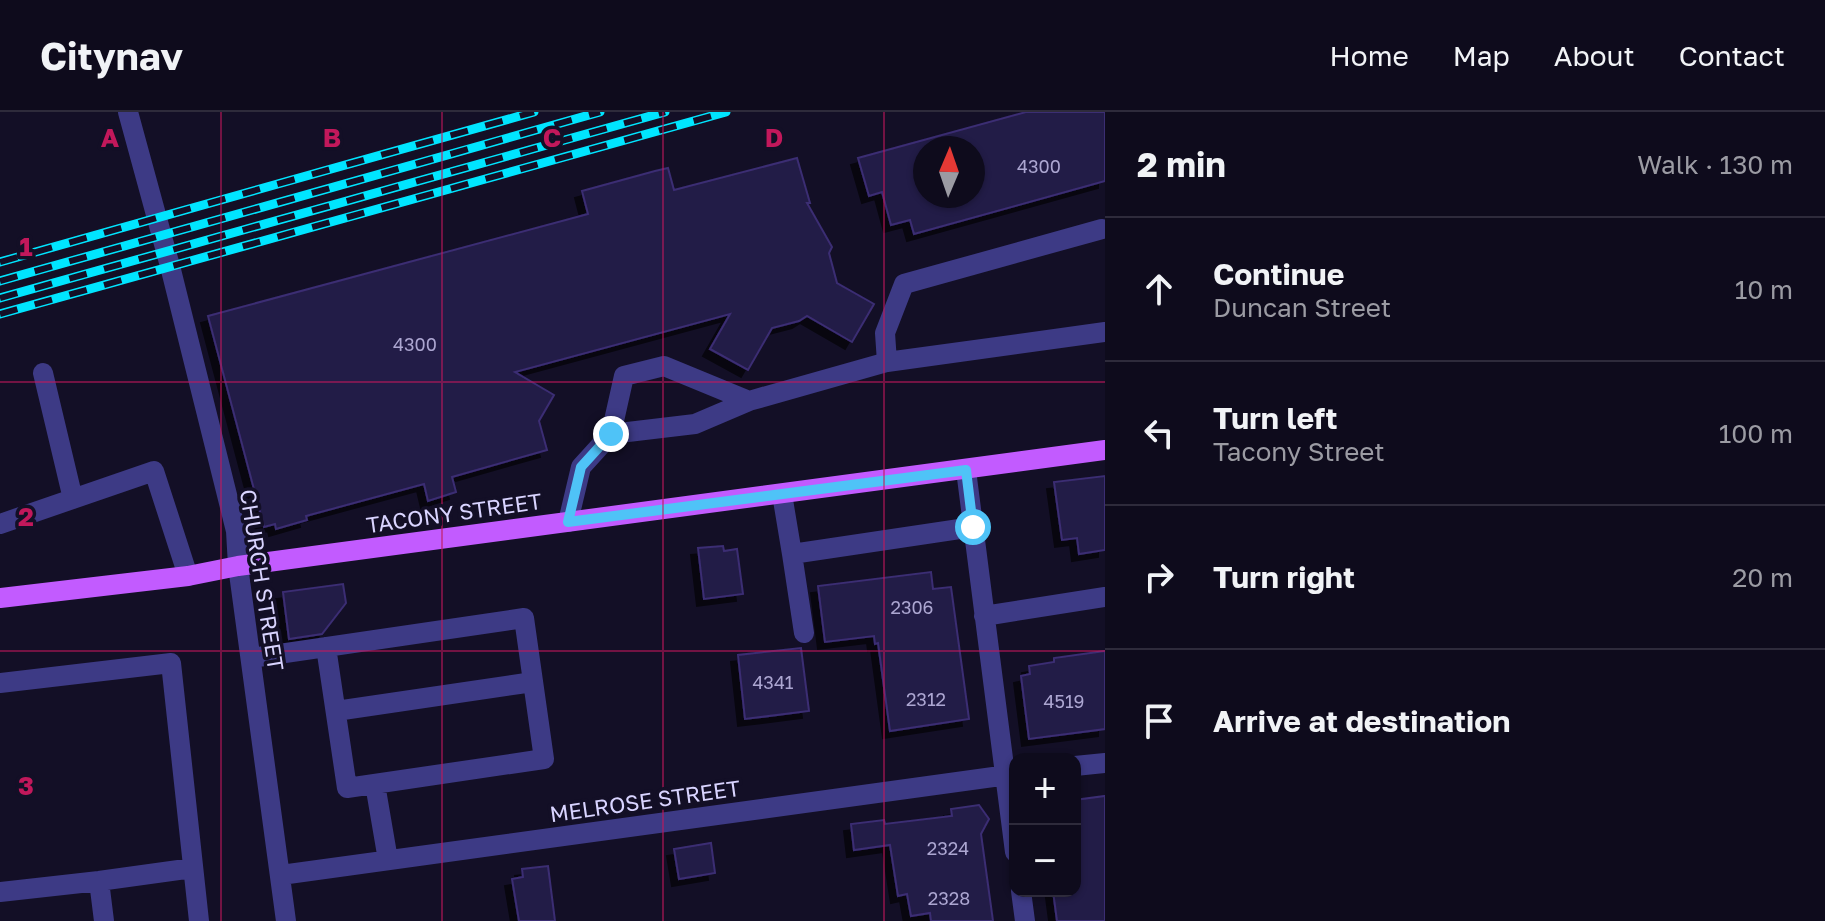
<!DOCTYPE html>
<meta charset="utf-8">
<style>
body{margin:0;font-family:"Golos Text",sans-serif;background:#1c1929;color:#f1f3f6}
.controls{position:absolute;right:24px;bottom:24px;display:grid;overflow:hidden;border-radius:16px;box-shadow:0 2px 6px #0004}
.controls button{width:72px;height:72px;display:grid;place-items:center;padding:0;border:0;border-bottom:2px solid #2e2b3b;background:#0e0b1c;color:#f1f3f6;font:40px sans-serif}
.compass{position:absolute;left:913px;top:24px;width:72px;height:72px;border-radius:50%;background:#0e0b1c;box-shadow:0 2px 6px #0004;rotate:2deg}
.stop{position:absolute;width:24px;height:24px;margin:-18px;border:6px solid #4fc3f7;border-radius:50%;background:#fff}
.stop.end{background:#4fc3f7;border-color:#fff;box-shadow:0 2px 8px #0008}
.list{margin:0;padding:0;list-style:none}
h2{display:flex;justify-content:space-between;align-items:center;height:104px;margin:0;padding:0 32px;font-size:34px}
h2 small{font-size:26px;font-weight:400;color:#9b9ba3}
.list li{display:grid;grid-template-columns:52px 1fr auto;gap:24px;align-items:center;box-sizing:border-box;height:144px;padding:0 32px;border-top:2px solid #2e2b3b}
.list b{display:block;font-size:30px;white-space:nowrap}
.list p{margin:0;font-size:26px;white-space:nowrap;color:#9b9ba3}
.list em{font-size:26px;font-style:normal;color:#9b9ba3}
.icon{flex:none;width:44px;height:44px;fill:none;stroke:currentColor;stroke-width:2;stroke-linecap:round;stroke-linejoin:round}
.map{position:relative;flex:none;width:1105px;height:809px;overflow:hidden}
header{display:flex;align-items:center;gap:48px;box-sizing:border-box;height:112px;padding:0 40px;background:#0e0b1c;border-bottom:2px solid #2e2b3b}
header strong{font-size:38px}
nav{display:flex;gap:44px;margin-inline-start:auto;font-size:28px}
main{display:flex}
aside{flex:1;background:#0e0b1c}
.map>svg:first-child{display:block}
</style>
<header>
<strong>Citynav</strong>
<nav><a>Home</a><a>Map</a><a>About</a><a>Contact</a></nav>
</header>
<main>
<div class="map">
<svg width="1105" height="809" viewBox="0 0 1105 809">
<defs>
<filter id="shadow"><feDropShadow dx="-7" dy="7" stdDeviation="0" flood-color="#0009"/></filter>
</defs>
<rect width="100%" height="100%" fill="#130f26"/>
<path fill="#241b47" stroke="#3b2d73" stroke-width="2" fill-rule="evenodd" filter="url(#shadow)" d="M 1026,0 L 1105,0 L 1105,69 L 914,122 L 910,108 L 891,113 L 882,80 L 869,84 L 858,46 ZM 925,36 L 973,36 L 973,84 L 925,84 Z
M 797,46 L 810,91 L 807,91 L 832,135 L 829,141 L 837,171 L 874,192 L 852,230 L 807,204 L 799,209 L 772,216 L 748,258 L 710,237 L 730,202 L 515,260 L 554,283 L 539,309 L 547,338 L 452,365 L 456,380 L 428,389 L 424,372 L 306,404 L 307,408 L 276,417 L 275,412 L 264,415 L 208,204 L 588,102 L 582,79 L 655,59 L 668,56 L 674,78 Z
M 1105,364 L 1105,438 L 1079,442 L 1077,426 L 1062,428 L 1054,370 Z
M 723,434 L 724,439 L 737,437 L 743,482 L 704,487 L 698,436 Z
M 931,460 L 933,477 L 951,475 L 969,607 L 890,619 L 878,531 L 875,532 L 874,524 L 825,530 L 818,474 Z
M 343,472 L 346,491 L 322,522 L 289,527 L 283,480 Z
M 801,536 L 809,599 L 745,607 L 738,543 Z
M 1105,539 L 1105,617 L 1029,627 L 1021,564 L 1030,562 L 1029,554 L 1054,550 L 1054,546 Z
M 1105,684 L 1105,809 L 1057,809 L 1053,779 L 1075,779 L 1075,688 Z
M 979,693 L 989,707 L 981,722 L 993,809 L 931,809 L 930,801 L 911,804 L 907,782 L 898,784 L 890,733 L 854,738 L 851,712 L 884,708 L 885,712 L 952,704 L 951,697 Z
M 711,731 L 715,761 L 679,767 L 674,737 Z
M 548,754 L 555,809 L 519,809 L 512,767 L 523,765 L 522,757 Z"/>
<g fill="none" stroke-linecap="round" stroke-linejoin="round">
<path stroke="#3d3a85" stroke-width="20" d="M 128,0 L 170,154 L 236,419 L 238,454 L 286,809
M 887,250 L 1105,220
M 43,261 L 73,387
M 611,322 L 695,312 L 749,289
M 966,358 L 1015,740
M 782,382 L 792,442 L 973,415
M 568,410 L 581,355 L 611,322 L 624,264 L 664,254 L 749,289 L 887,250 L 885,221 L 904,172 L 1102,117
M 0,412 L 154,359 L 188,464
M 792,442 L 804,521
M 984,504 L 1105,485
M 251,546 L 524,506 L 544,647 L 347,676 L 326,535
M 0,571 L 171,551 L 199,809
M 336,599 L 533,570
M 1075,654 L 1105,651
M 375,672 L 388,748
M 281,763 L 1015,662
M 99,769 L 104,809
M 1021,779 L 1025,809
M 0,780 L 99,769 L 193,756"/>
<path stroke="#c25bff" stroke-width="20" d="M 0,486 L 188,464 L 238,454 L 1105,338"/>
<defs>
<path id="rail" d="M 0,150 L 534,0
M 0,169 L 600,0
M 0,186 L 665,0
M 0,202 L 726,0"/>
</defs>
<use href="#rail" stroke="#00e5ff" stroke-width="9"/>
<use href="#rail" stroke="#130f26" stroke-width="6" stroke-dasharray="18" stroke-linecap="butt"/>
</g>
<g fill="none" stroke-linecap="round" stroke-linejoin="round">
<path stroke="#4fc3f7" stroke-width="10" d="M 611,322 L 581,355 L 568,410 L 966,358 L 973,415"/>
</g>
<path fill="none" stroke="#c2185b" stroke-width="2" stroke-opacity="0.55" d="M 221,0 L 221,809M 442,0 L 442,809M 663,0 L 663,809M 884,0 L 884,809M 0,270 L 1105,270M 0,539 L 1105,539"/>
<g text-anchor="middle" stroke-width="7" stroke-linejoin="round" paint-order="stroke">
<g font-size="18" fill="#aca6d1">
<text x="1039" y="61">4300</text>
<text x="415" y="239">4300</text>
<text x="912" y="502">2306</text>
<text x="773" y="577">4341</text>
<text x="926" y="594">2312</text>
<text x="1064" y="596">4519</text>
<text x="948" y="743">2324</text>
<text x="949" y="793">2328</text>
</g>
<g font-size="22" fill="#d9d4ff" stroke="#130f26">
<text transform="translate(454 401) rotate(-8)" y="8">TACONY STREET</text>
<text transform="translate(262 468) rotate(81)" y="8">CHURCH STREET</text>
<text transform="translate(645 689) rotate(-8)" y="8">MELROSE STREET</text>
</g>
</g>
<g font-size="26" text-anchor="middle" font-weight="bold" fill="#c2185b" stroke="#130f26" stroke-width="7" stroke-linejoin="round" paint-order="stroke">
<text x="110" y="35">A</text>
<text x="332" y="35">B</text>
<text x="552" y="35">C</text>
<text x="774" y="35">D</text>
<text x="26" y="144">1</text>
<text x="26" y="414">2</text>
<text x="26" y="683">3</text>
</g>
</svg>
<div class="controls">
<button>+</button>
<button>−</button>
</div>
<svg class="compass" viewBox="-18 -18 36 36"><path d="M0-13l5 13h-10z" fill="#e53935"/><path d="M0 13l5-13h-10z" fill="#9b9ba3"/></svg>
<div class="stop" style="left:973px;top:415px"></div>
<div class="stop end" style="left:611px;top:322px"></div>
</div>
<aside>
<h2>2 min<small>Walk · 130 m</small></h2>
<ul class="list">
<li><svg class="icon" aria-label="ahead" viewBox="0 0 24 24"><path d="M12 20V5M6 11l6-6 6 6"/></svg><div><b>Continue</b><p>Duncan Street</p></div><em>10 m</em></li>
<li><svg class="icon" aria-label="left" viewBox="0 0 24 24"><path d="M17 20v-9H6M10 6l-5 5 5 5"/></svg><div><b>Turn left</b><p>Tacony Street</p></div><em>100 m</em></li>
<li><svg class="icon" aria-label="right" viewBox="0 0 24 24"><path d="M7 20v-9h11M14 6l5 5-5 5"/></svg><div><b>Turn right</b></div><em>20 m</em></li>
<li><svg class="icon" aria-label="arrive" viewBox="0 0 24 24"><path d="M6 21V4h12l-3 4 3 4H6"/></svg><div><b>Arrive at destination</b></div></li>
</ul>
</aside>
</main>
